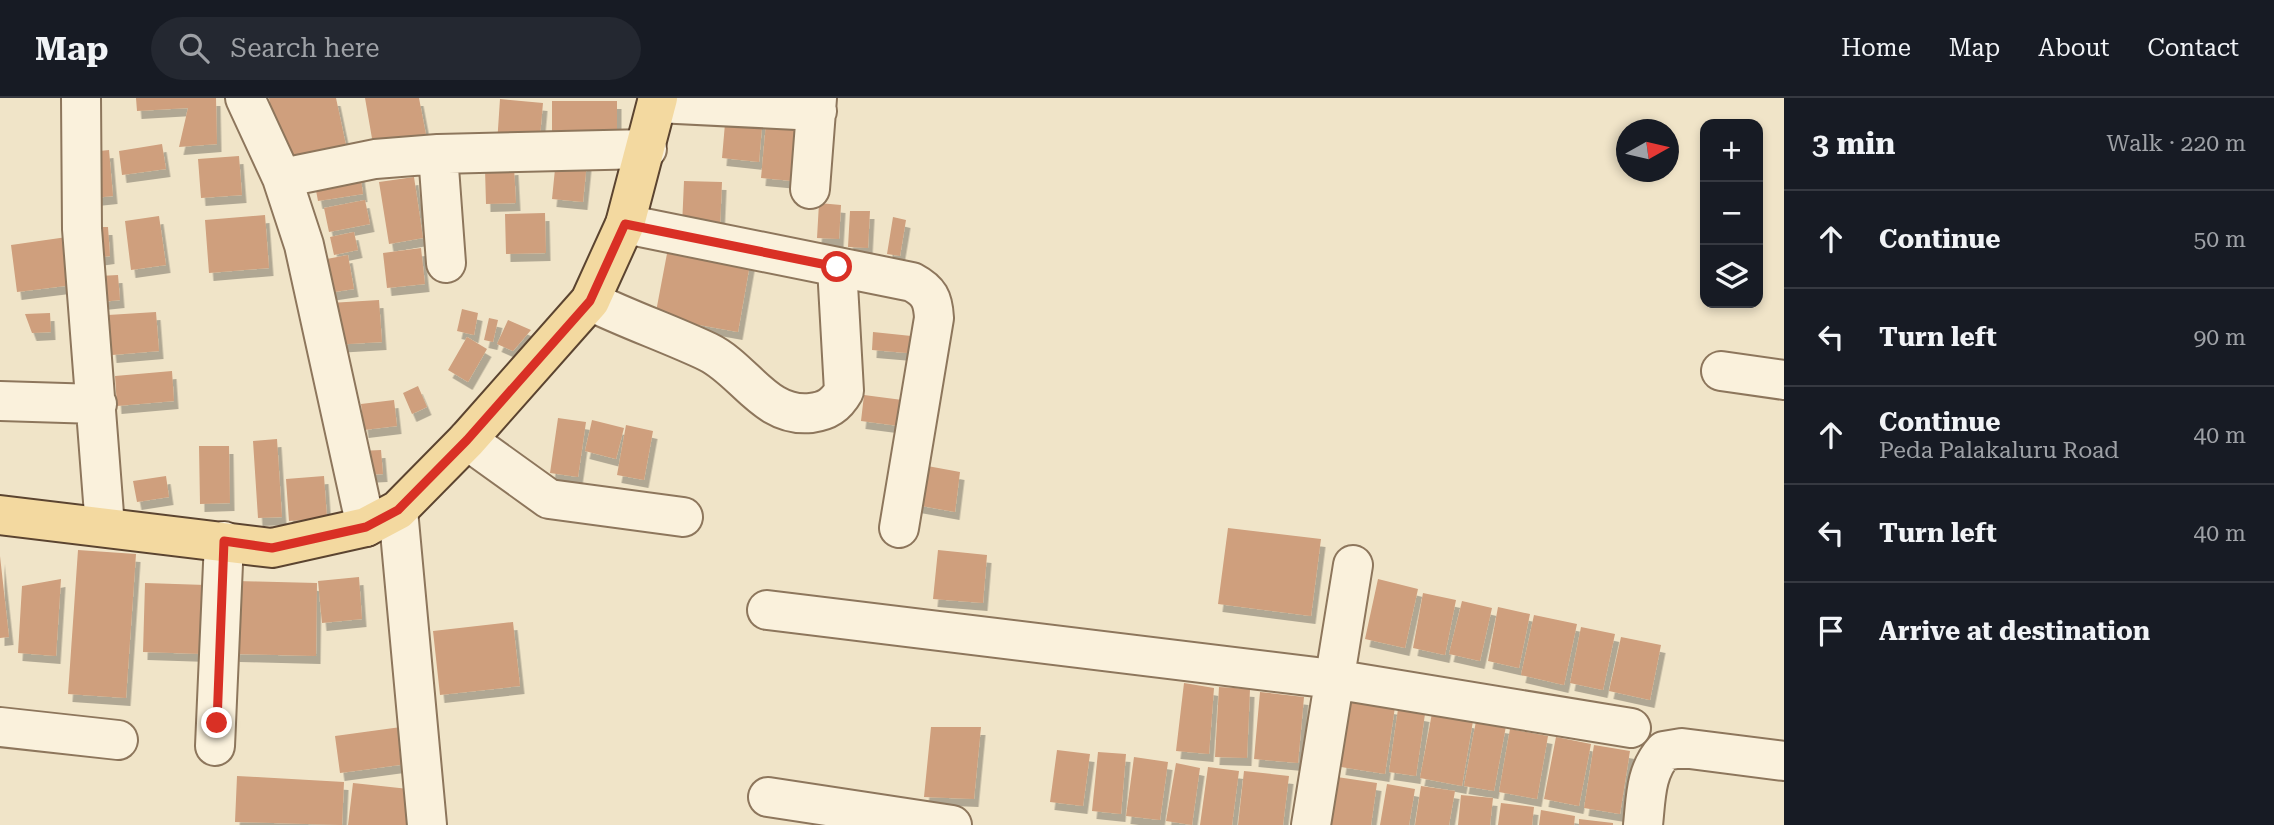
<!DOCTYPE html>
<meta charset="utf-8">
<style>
body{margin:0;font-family:"Roboto Serif",serif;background:#242831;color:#f1f3f6}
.controls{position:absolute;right:21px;top:21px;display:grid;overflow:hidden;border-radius:14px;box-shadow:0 4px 10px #0003}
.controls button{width:63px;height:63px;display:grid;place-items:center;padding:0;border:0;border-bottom:2px solid #363941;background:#171b24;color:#f1f3f6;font:35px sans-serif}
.compass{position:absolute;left:1616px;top:21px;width:63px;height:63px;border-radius:50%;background:#171b24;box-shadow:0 4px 10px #0003;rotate:82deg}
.stop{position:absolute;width:21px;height:21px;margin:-16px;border:5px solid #d93025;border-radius:50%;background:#fff}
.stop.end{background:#d93025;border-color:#fff;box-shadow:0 2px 7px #0008}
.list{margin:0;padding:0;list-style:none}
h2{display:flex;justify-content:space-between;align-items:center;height:91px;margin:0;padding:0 28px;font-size:30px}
h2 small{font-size:23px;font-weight:400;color:#9ea1a6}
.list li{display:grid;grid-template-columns:46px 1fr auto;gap:21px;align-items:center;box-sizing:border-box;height:98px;padding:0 28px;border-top:2px solid #363941}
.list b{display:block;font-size:26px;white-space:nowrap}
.list p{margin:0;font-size:23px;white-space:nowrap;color:#9ea1a6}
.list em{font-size:23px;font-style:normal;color:#9ea1a6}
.icon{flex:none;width:38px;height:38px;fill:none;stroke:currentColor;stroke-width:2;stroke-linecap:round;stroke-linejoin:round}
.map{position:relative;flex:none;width:1784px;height:727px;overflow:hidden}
header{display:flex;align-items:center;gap:42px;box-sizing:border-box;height:98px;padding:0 35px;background:#171b24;border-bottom:2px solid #363941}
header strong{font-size:33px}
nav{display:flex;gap:38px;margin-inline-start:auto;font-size:24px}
.search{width:490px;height:63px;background:#242831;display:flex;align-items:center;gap:18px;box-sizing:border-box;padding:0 24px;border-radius:38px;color:#9ea1a6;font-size:26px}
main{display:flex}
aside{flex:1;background:#171b24}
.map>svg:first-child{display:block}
</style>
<header>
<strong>Map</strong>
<div class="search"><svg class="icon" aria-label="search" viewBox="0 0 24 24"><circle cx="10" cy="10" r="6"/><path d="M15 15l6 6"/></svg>Search here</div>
<nav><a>Home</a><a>Map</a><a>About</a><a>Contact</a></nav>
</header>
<main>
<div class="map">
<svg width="1784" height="727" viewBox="0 0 1784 727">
<defs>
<filter id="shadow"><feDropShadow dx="4.5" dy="8" stdDeviation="0" flood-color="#0004"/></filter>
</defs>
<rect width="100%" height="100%" fill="#f0e4c8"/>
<path fill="#cf9f7d" filter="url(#shadow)" d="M 136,0 L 216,0 L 217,46 L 179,49 L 188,10 L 137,13 Z
M 269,0 L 336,0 L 347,52 L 281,65 Z
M 365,0 L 419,0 L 427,42 L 374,52 Z
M 500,1 L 543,5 L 539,49 L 497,46 Z
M 552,3 L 617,3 L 617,42 L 552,41 Z
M 726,14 L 763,17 L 759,64 L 722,60 Z
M 766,26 L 809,29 L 804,84 L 761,80 Z
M 162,46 L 166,71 L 122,77 L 119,53 Z
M 109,52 L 113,98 L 94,100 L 90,54 Z
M 239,58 L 242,97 L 201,100 L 198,61 Z
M 556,61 L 587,64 L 583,104 L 552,101 Z
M 514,69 L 516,105 L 486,106 L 485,71 Z
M 360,74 L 363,96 L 318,103 L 314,82 Z
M 414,79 L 423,140 L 389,146 L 379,84 Z
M 684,83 L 722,84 L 720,129 L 682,128 Z
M 365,102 L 370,126 L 329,134 L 324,110 Z
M 819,105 L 841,107 L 839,141 L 817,140 Z
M 850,113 L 870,113 L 868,150 L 848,149 Z
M 545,115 L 546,155 L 506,156 L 505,116 Z
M 265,117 L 269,170 L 209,175 L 205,122 Z
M 159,118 L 166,167 L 131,172 L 125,123 Z
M 893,119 L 906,122 L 900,158 L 887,156 Z
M 94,129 L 108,129 L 110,158 L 96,160 Z
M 354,134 L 358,152 L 334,157 L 330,139 Z
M 67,139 L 73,187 L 17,194 L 11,147 Z
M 669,145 L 751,160 L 738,234 L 655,219 Z
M 421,150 L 425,186 L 387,190 L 383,155 Z
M 348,157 L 354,191 L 321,196 L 316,163 Z
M 118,177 L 120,202 L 101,204 L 99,178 Z
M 379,202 L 382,244 L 332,247 L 330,205 Z
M 462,211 L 478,215 L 474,237 L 457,233 Z
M 156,214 L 159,253 L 112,257 L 108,217 Z
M 50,215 L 51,234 L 32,235 L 25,216 Z
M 489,220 L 498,222 L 493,244 L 484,242 Z
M 508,222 L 531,232 L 513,253 L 497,246 Z
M 873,234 L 921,239 L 919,256 L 872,252 Z
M 467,239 L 487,251 L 468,284 L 448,272 Z
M 172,273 L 174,303 L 117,308 L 115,278 Z
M 418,288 L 427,309 L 412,316 L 403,295 Z
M 864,297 L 910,303 L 907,329 L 861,323 Z
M 394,302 L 397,328 L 364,332 L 361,306 Z
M 558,320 L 586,324 L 578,379 L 550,375 Z
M 592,322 L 624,330 L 616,361 L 585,353 Z
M 626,327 L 653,333 L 644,382 L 617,377 Z
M 277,341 L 282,419 L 258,420 L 253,343 Z
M 199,348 L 229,348 L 230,405 L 200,406 Z
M 381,352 L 383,376 L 363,377 L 360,353 Z
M 922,367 L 960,374 L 955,414 L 916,407 Z
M 166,378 L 169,399 L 137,404 L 133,383 Z
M 324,378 L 327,420 L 289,423 L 286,381 Z
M 1228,430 L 1321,441 L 1311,518 L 1218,506 Z
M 78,452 L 136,456 L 126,600 L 68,596 Z
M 938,452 L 987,457 L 983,505 L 933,501 Z
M 0,458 L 9,539 L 0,540 Z
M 359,479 L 362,521 L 322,525 L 318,483 Z
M 61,481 L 56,558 L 18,555 L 22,488 Z
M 1378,481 L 1418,491 L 1405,550 L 1365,541 Z
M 236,483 L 317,485 L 316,558 L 235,556 Z
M 145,485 L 206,487 L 204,556 L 143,554 Z
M 1423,495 L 1456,502 L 1445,557 L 1413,550 Z
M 1462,503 L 1492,510 L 1480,563 L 1449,556 Z
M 1498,509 L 1530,516 L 1519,570 L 1488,563 Z
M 1534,517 L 1577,526 L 1564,587 L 1521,577 Z
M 513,524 L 520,588 L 440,597 L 433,533 Z
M 1581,529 L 1615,536 L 1603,592 L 1570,585 Z
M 1621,539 L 1661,547 L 1650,602 L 1609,593 Z
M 1184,585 L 1214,590 L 1209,656 L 1176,653 Z
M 1219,589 L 1250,591 L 1247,660 L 1215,659 Z
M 1260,594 L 1304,599 L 1298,665 L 1254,661 Z
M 1351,602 L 1395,609 L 1385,676 L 1341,669 Z
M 1398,611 L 1425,616 L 1416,678 L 1389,674 Z
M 1432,615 L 1473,623 L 1462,688 L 1420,680 Z
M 1476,623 L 1506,628 L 1494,693 L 1464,688 Z
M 401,629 L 407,666 L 340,675 L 335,638 Z
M 931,629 L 981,629 L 974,701 L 924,699 Z
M 1510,631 L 1548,638 L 1537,701 L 1499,694 Z
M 1556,639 L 1591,646 L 1579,708 L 1544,701 Z
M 1594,647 L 1630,653 L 1620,716 L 1584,710 Z
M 1057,652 L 1090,656 L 1083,708 L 1050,704 Z
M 1098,654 L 1126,656 L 1121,716 L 1092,713 Z
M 1134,659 L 1168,664 L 1160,722 L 1126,718 Z
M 1176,665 L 1200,670 L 1192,727 L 1166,723 Z
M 1208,669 L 1239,673 L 1232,727 L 1200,727 Z
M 1244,673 L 1289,678 L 1283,727 L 1238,727 Z
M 237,678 L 344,684 L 342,727 L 235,724 Z
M 1337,679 L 1377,685 L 1371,727 L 1331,727 Z
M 353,685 L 418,692 L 414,727 L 348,727 Z
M 1387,686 L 1415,691 L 1409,727 L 1380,727 Z
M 1421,688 L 1455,693 L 1449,727 L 1415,727 Z
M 1461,697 L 1493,700 L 1490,727 L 1458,727 Z
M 1501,705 L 1534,709 L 1532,727 L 1498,727 Z
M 1541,712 L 1575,718 L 1574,727 L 1539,727 Z
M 1579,721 L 1613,725 L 1613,727 L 1579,727 Z"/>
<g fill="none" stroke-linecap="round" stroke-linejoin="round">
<defs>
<path id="minor" d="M 81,0 L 82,131 L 105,429
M 245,0 L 282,80 L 304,147 L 366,429
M 657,5 L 817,13
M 282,80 L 375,61 L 438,56
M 810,91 L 817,0
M 625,126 L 912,184 C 929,193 933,201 934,220 L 899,430
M 446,165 L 438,56 L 647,51
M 590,203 C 629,222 670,236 708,254 C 745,272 765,320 811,315 C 827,313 836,307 844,293 L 837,169
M 1721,273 L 1784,282
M 0,303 L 97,306
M 467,342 L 549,401 L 683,419
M 398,412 L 427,727
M 767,512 L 1333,581 L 1631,630
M 0,629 L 118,642
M 215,648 L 224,443
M 768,699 L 952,727
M 1311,727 L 1353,467
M 1643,727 C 1646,700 1645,674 1664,653 L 1682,650 L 1784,663"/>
<path id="major" d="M 0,417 L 272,450 L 366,429 L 398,412 L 467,342 L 590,203 L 625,126 L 658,0"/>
</defs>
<use href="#minor" stroke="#8d765c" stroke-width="42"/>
<use href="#major" stroke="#5b4430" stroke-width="42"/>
<use href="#minor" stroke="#faf1dc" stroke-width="38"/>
<use href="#major" stroke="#f3d9a0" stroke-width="38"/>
</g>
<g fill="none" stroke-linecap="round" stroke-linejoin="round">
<path stroke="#d93025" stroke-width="9" d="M 217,625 L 224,443 L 272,450 L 366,429 L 398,412 L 467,342 L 590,203 L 625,126 L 837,169"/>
</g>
</svg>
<div class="controls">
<button>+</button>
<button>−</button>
<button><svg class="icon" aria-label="layers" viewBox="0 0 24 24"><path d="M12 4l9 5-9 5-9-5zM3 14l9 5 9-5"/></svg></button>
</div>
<svg class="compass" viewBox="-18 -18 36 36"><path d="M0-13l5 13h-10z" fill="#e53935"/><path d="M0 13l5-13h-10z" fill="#9ea1a6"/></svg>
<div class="stop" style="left:837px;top:169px"></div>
<div class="stop end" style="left:217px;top:625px"></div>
</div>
<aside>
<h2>3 min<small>Walk · 220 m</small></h2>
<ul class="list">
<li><svg class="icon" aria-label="ahead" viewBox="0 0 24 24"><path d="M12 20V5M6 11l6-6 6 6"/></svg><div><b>Continue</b></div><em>50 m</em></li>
<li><svg class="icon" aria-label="left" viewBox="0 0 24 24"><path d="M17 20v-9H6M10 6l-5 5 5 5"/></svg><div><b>Turn left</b></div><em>90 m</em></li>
<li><svg class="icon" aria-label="ahead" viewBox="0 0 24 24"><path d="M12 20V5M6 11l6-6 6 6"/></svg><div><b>Continue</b><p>Peda Palakaluru Road</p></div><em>40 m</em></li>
<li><svg class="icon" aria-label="left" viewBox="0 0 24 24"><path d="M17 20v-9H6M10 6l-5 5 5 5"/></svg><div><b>Turn left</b></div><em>40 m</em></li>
<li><svg class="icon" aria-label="arrive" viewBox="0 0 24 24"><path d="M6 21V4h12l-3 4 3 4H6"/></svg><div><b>Arrive at destination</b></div></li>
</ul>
</aside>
</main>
